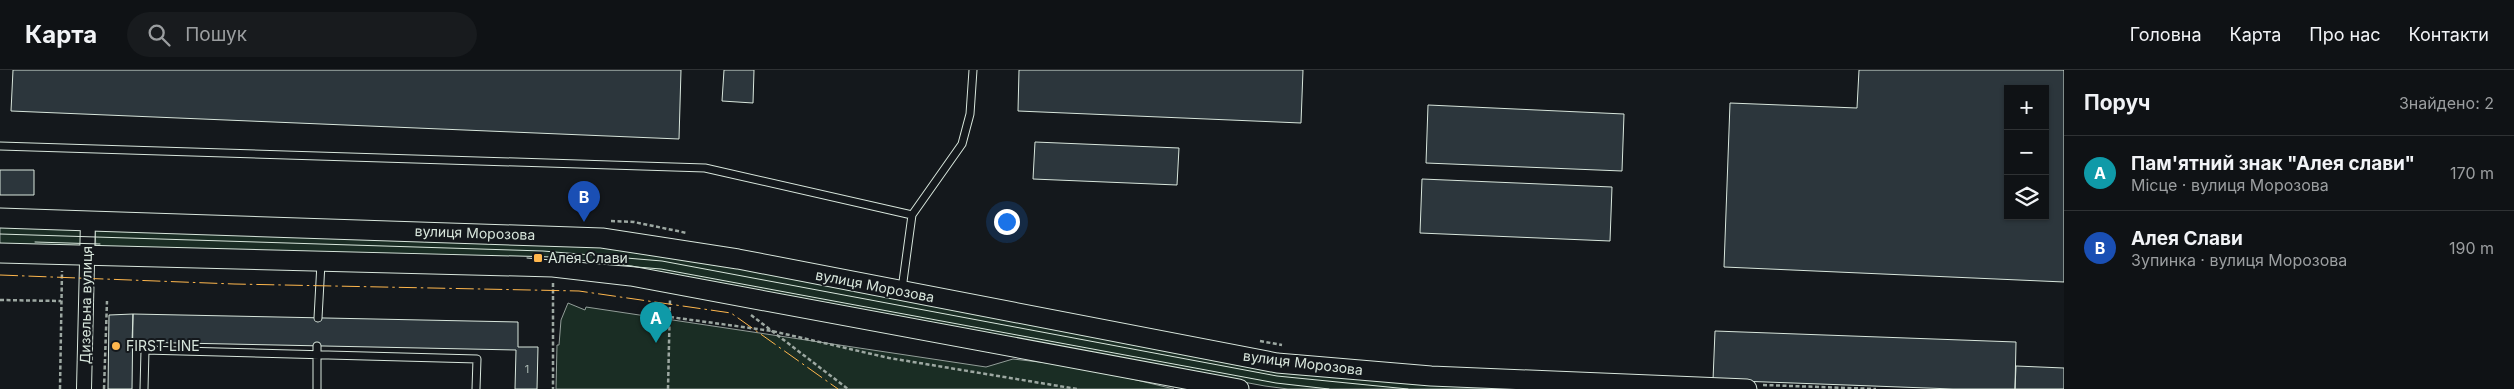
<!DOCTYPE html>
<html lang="uk">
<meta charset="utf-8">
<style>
body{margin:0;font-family:Inter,sans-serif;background:#181b1e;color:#f1f3f6}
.controls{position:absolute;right:15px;top:15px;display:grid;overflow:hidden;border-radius:0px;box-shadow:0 1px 4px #0004}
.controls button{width:45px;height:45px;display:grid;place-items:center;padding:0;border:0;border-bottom:1px solid #2f3234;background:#0f1215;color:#f1f3f6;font:25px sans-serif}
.you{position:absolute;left:1006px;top:151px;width:18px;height:18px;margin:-12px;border:4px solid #fff;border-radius:50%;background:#1a73e8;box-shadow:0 0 0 8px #1a73e833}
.badge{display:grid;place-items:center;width:32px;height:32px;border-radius:50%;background:#d93025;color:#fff;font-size:16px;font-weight:700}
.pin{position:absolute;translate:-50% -41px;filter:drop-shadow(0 1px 2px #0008)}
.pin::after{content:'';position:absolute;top:26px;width:18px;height:15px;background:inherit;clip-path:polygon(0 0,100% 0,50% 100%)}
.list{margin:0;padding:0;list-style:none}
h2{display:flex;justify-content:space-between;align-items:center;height:65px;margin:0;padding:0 20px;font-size:21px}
h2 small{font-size:16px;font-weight:400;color:#9b9ea0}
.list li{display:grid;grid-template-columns:32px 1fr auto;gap:15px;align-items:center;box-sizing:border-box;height:75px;padding:0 20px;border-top:1px solid #2f3234}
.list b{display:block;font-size:19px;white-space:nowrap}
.list p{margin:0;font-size:16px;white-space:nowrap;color:#9b9ea0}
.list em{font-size:16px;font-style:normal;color:#9b9ea0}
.icon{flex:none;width:28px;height:28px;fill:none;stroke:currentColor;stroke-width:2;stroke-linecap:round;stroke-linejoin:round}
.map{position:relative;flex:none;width:2064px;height:319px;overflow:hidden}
header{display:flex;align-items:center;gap:30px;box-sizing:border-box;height:70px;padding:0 25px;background:#0f1215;border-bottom:1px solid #2f3234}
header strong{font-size:24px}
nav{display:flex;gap:28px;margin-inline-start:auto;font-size:18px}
.search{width:350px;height:45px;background:#181b1e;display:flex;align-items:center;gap:12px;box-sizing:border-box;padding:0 18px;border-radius:28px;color:#9b9ea0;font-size:19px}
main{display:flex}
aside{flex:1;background:#0f1215}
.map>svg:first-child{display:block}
</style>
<header>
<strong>Карта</strong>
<div class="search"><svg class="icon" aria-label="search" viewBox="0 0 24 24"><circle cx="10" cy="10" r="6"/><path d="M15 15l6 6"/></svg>Пошук</div>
<nav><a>Головна</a><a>Карта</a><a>Про нас</a><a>Контакти</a></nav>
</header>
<main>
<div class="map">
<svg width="2064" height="319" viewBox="0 0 2064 319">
<rect width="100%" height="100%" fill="#14181c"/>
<path fill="#1a2d24" stroke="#939e99" d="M 0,156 L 82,159 L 82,179 L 0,177 Z
M 95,158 L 604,174 L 661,182 L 1268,298 L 1568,319 L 1288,319 L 1265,316 L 656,204 L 96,180 Z
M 568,233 L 585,240 L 586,237 L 986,297 L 1013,289 L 1082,297 L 1174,319 L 556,319 L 557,275 L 559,275 L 561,250 Z"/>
<path fill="#2c363c" stroke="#d8e6dc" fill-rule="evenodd" d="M 13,0 L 681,0 L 679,69 L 11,41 Z
M 724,0 L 754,0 L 753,33 L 722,31 Z
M 1019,0 L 1303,0 L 1301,53 L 1018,41 Z
M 1859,0 L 2064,0 L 2064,212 L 1724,197 L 1730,33 L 1857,38 ZM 2008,19 L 2045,19 L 2045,146 L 2008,146 Z
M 1428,35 L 1624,44 L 1622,101 L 1426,93 Z
M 1035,72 L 1179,78 L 1177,115 L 1033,109 Z
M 0,100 L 34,100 L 34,125 L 0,125 Z
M 1422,109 L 1612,117 L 1610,171 L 1420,163 Z
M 133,244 L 518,252 L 518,277 L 538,277 L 537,319 L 515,319 L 516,280 L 132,272 Z
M 133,244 L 132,319 L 108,319 L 109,245 Z
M 1715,261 L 2016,272 L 2015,319 L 1953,319 L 1713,310 Z
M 2016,296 L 2064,298 L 2064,319 L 2015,319 Z"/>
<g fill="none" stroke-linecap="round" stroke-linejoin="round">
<defs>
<path id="service" d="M 0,76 L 705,98 L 912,145 L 962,74 L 970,44 L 973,0
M 902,219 L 912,145
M 318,248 L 321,193
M 144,319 L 145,280 L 477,289 L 476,319
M 317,319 L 317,276"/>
<path id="minor" d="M 84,319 L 88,150"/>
<path id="secondary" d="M 0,148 L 602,168 L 738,189 L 1277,293 L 1431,306 L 1747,319
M 0,183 L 553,197 L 631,206 L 1239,319"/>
</defs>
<use href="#service" stroke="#d8e6dc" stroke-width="9"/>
<use href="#minor" stroke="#d8e6dc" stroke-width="16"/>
<use href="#secondary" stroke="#d8e6dc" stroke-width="21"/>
<path stroke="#9da8a2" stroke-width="2.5" stroke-dasharray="4 2.5" stroke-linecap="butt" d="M 611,151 L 634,152 L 687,163
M 553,213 L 553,319
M 0,230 L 61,231
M 751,245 L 848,319
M 670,247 L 772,261 L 889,288 L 1077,319
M 1260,271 L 1282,275
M 1763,315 L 1876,319
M 60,319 L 62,201
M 104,319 L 107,231
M 668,319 L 670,229"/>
<use href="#service" stroke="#14181c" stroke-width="7"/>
<use href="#minor" stroke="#14181c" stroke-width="14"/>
<use href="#secondary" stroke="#14181c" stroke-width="19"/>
<path stroke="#d8e6dc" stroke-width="1" d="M 0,164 L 543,181 L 662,191 L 1277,306 L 1408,319
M 35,172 L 100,174
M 527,188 L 661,199 L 1276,313 L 1329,319"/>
<path stroke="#ffb74d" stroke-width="1" stroke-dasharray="18 4 2.5 4" stroke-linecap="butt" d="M 0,205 L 234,214 L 579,221 L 731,243 L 838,319"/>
</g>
<g fill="#ffb74d" stroke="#14181c" stroke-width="2">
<rect x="533" y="183" width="10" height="10" rx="2.5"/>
<circle cx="116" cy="276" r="5"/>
</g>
<g text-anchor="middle" stroke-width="4" stroke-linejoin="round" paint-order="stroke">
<g font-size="11" fill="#adbab4">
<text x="527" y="303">1</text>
</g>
<g font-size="14" fill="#d8e6dc" stroke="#14181c">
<text transform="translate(475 163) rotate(2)" y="5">вулиця Морозова</text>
<text transform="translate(875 216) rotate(11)" y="5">вулиця Морозова</text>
<text transform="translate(86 235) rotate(-89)" y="5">Дизельна вулиця</text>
<text transform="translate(1303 293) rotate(7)" y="5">вулиця Морозова</text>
</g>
<g font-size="14" fill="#d8e6dc" stroke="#14181c" text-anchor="start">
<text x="548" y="193">Алея Слави</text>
<text x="126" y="281">FIRST LINE</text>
</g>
</g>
</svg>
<div class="controls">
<button>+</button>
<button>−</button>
<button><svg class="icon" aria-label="layers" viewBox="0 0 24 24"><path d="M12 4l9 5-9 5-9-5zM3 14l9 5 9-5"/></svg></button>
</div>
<div class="you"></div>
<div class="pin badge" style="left:656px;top:273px;background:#0f9aa8">A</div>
<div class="pin badge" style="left:584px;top:152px;background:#1a4fb4">B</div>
</div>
<aside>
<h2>Поруч<small>Знайдено: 2</small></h2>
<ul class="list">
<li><span class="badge" style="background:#0f9aa8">A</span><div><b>Пам'ятний знак &quot;Алея слави&quot;</b><p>Місце · вулиця Морозова</p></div><em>170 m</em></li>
<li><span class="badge" style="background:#1a4fb4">B</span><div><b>Aлея Слави</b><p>Зупинка · вулиця Морозова</p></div><em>190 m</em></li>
</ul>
</aside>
</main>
